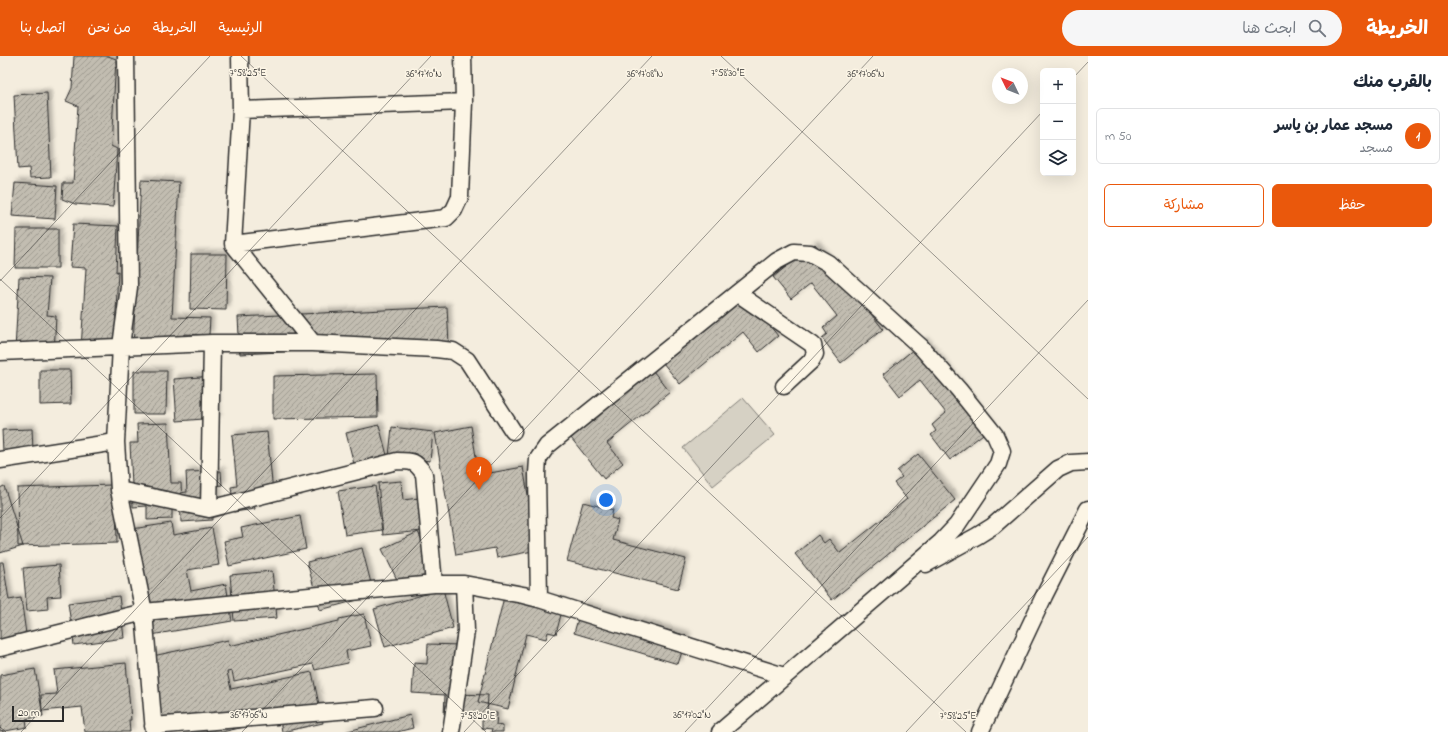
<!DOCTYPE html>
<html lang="ar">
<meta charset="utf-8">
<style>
body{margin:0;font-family:"Indie Flower","Playpen Sans Arabic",sans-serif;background:#f6f6f7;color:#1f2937;direction:rtl}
.controls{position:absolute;right:12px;top:12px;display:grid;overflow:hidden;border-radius:6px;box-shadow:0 4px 16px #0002}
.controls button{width:36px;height:36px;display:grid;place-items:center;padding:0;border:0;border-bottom:1px solid #e0e1e3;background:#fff;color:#1f2937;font:20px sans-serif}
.compass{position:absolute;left:992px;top:12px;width:36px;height:36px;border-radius:50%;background:#fff;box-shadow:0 4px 16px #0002;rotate:313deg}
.scale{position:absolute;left:12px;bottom:10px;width:52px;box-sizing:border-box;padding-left:4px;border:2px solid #2b2b2b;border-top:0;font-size:11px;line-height:14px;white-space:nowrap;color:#2b2b2b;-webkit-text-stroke:3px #fcf5e5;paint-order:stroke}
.you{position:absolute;left:606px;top:444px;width:14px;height:14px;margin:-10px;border:3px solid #fff;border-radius:50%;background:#1a73e8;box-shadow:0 0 0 6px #1a73e833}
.badge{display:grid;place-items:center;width:26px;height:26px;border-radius:50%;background:#ea580c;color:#fff;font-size:13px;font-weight:700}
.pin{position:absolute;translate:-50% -33px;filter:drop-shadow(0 1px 2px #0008)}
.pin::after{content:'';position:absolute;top:21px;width:14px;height:12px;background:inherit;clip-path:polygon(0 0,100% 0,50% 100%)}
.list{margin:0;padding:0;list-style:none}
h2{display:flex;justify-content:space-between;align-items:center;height:52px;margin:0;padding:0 16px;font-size:17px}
h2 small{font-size:13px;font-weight:400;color:#747a83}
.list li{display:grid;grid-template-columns:26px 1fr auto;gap:12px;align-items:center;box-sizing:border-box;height:56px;margin:0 8px 8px;padding:0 8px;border:1px solid #e0e1e3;border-radius:6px}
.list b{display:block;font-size:15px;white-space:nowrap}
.list p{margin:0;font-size:13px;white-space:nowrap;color:#747a83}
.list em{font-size:13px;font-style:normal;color:#747a83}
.actions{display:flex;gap:8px;padding:12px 16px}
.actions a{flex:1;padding:9px 0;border:1px solid #ea580c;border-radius:6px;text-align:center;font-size:14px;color:#ea580c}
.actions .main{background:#ea580c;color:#fff}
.icon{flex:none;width:22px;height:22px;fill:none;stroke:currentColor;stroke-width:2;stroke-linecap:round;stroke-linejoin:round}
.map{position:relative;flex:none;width:1088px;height:676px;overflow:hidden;direction:ltr}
header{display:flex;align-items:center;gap:24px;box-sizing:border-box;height:56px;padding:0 20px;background:#ea580c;color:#fff}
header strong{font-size:19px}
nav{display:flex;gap:22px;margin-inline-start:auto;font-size:14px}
.search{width:280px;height:36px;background:#f6f6f7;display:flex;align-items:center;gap:10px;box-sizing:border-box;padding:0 14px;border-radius:22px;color:#747a83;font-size:15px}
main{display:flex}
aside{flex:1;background:#fff}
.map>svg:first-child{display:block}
</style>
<header>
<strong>الخريطة</strong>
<div class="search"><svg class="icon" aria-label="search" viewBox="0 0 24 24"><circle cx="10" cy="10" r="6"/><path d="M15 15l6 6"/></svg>ابحث هنا</div>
<nav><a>الرئيسية</a><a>الخريطة</a><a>من نحن</a><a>اتصل بنا</a></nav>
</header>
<main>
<aside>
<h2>بالقرب منك<small></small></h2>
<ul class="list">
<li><span class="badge">1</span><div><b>مسجد عمار بن ياسر</b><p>مسجد</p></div><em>50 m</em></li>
</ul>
<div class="actions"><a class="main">حفظ</a><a>مشاركة</a></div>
</aside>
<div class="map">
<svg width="1088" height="676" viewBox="0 0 1088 676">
<defs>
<pattern id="building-hatch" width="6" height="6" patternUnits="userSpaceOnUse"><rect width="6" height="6" fill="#c2bdb1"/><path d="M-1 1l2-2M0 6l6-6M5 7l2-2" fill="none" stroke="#9e9a90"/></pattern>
<filter id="shadow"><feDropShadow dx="3.5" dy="-3.5" stdDeviation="2" flood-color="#0004"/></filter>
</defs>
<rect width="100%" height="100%" fill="#f4edde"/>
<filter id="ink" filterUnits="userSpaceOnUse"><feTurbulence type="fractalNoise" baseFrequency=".025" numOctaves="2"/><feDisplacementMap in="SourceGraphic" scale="8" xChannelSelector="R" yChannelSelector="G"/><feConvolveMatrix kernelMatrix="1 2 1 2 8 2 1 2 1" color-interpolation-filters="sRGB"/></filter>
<g filter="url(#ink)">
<path fill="#d6d1c4" stroke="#807e78" d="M 743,342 L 775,379 L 713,430 L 683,392 Z"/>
<path fill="url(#building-hatch)" stroke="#2b2b2b" filter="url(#shadow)" d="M 74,0 L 108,0 L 116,3 L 111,90 L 117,93 L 113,151 L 75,148 L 62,143 L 63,127 L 73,127 L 78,50 L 66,45 L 72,32 Z
M 47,37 L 51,121 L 30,122 L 29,112 L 18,113 L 14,39 Z
M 141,124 L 179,126 L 172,261 L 210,262 L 209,279 L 184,278 L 183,293 L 133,291 Z
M 15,127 L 57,130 L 55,163 L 12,160 Z
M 73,168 L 118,170 L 116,216 L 118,215 L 114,295 L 81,293 L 86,212 L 70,211 Z
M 16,173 L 58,173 L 58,212 L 15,212 Z
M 815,188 L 883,273 L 841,307 L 822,282 L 827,278 L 823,272 L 837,260 L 811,227 L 791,243 L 773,221 Z
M 191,198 L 227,198 L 226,254 L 190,253 Z
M 19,221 L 50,222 L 47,259 L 56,260 L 54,296 L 15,294 Z
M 746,240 L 778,280 L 759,296 L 743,276 L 680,328 L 663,307 Z
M 447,251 L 449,288 L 240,298 L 238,261 Z
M 924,285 L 992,371 L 950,404 L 931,379 L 936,375 L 932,369 L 946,357 L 920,324 L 900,340 L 883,318 Z
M 40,314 L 70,314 L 71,348 L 40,349 Z
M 134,315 L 167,315 L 166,358 L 134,358 Z
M 653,315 L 670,336 L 607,387 L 623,407 L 604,423 L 571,382 Z
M 377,318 L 378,361 L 273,363 L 273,320 Z
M 214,320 L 217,362 L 177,365 L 174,323 Z
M 168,367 L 171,427 L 181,427 L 182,449 L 172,449 L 172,463 L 147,464 L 147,450 L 133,451 L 130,387 L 138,387 L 137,368 Z
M 379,369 L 388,403 L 355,412 L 346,377 Z
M 471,370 L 479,419 L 523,411 L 538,494 L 497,502 L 495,492 L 456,499 L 435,377 Z
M 392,371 L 433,376 L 430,405 L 389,400 Z
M 32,373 L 33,394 L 3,396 L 2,374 Z
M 267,376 L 274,446 L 254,448 L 255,453 L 234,456 L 231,431 L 237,430 L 232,379 Z
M 918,398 L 955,444 L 832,544 L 795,498 L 818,479 L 824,487 L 829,483 L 840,497 L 907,443 L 894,427 L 902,421 L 897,415 Z
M 221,415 L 222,429 L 217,430 L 218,451 L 212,451 L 212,464 L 181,466 L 180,437 L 187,436 L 186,416 Z
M 401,425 L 403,444 L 419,442 L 422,475 L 383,479 L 378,427 Z
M 112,429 L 116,441 L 117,487 L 18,490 L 17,432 Z
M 4,430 L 23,490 L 0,497 L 0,432 Z
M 375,430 L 382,474 L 345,479 L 338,435 Z
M 583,446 L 613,454 L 611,462 L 618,464 L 613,484 L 686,503 L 678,533 L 567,505 Z
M 300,460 L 306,493 L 229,510 L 224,485 L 243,481 L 241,472 Z
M 171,467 L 173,479 L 212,472 L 219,509 L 187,514 L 191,535 L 226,528 L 232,565 L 151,579 L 132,473 Z
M 418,476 L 438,519 L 403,536 L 382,493 Z
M 362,492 L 372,531 L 384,537 L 320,554 L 307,506 Z
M 0,506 L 3,506 L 9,544 L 21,542 L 28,592 L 0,588 Z
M 59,509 L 61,540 L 47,541 L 48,553 L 27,555 L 23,512 Z
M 272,515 L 277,562 L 234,565 L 230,519 Z
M 443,533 L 453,572 L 385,591 L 374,553 Z
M 506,533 L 564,547 L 556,578 L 548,576 L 546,583 L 526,578 L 508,653 L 478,646 Z
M 119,540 L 124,582 L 74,589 L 68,547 Z
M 582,549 L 687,580 L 678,608 L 574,577 Z
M 364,558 L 371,590 L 346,595 L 348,607 L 315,614 L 313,608 L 234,625 L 232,615 L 227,616 L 231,633 L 312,616 L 323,667 L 282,676 L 280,663 L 222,676 L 163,676 L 148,601 L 228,584 L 229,590 L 339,565 L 339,563 Z
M 428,588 L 459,589 L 457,638 L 488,639 L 487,657 L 497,657 L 496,669 L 503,670 L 503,676 L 491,676 L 492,673 L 482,672 L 482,659 L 444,658 L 445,639 L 412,637 L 414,607 L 427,608 Z
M 126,607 L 131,664 L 129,664 L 130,676 L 85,676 L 82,651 L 42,655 L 41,639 L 57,638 L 54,614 Z
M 35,613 L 43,660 L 26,663 L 27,671 L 0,676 L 0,619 Z
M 410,659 L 413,672 L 397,676 L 344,676 Z"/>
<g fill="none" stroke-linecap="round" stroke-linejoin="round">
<defs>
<path id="minor" d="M 126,0 L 129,231 L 121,290 L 116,386 L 119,434 L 144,556 L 154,676
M 240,0 L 241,54 L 233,188 L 446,162 L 454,154 L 460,141 L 464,46 L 463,0
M 241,54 L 464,46
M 233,188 L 313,287
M 737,237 L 813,289 L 815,298 L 811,305 L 784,330
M 0,296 L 212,287 L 313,287 L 436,293 L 453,295 L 467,304 L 513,375
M 0,404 L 116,386
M 119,434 L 209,453 L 397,405 C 412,405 416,405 424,418 L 434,528
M 209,453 L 212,287
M 926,508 L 977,480 L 993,470 L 1058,413 L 1071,407 L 1088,406
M 539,543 L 537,418 L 538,403 L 547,390 L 777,205 L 794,196 L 810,197 L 828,207 L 921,291 L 959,334 L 995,379 L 1002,395 L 998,408 L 957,469 L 941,486 L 720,676
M 0,592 L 144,556 L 434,528 L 464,528 L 523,539 L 539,543 L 784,620
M 153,670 L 375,652
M 451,676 L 466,575 L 464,528
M 980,676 L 1044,540 L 1088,453"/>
</defs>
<use href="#minor" stroke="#2b2b2b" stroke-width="19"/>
<use href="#minor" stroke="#fcf5e5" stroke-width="16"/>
</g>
</g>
<path fill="none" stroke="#2b2b2b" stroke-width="1" stroke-opacity="0.45" d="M 241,0 L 966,676M 721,0 L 1088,343M 1073,22 L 1088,6M 0,223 L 486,676M 0,225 L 210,0M 0,462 L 431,0M 0,671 L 6,676M 21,676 L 652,0M 242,676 L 873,0M 464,676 L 1043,55M 685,676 L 1088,244M 906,676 L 1088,481"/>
<g font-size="10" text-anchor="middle" fill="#2b2b2b" stroke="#fcf5e5" stroke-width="3" stroke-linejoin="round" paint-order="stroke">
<text x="248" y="20">7°58'25"E</text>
<text x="728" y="20">7°58'30"E</text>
<text x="645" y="21">36°17'08"N</text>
<text x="866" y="21">36°17'06"N</text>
<text x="424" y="21">36°17'10"N</text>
<text x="249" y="662">36°17'06"N</text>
<text x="692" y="662">36°17'02"N</text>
<text x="478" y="663">7°58'20"E</text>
<text x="958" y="663">7°58'25"E</text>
</g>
</svg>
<div class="controls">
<button>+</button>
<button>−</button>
<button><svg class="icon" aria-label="layers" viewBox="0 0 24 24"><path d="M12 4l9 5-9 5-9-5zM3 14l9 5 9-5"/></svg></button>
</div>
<svg class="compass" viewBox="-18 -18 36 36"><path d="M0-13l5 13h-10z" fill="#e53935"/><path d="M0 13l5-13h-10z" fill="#747a83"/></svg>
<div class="scale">20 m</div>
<div class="you"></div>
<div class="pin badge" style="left:479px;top:434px">1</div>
</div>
</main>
